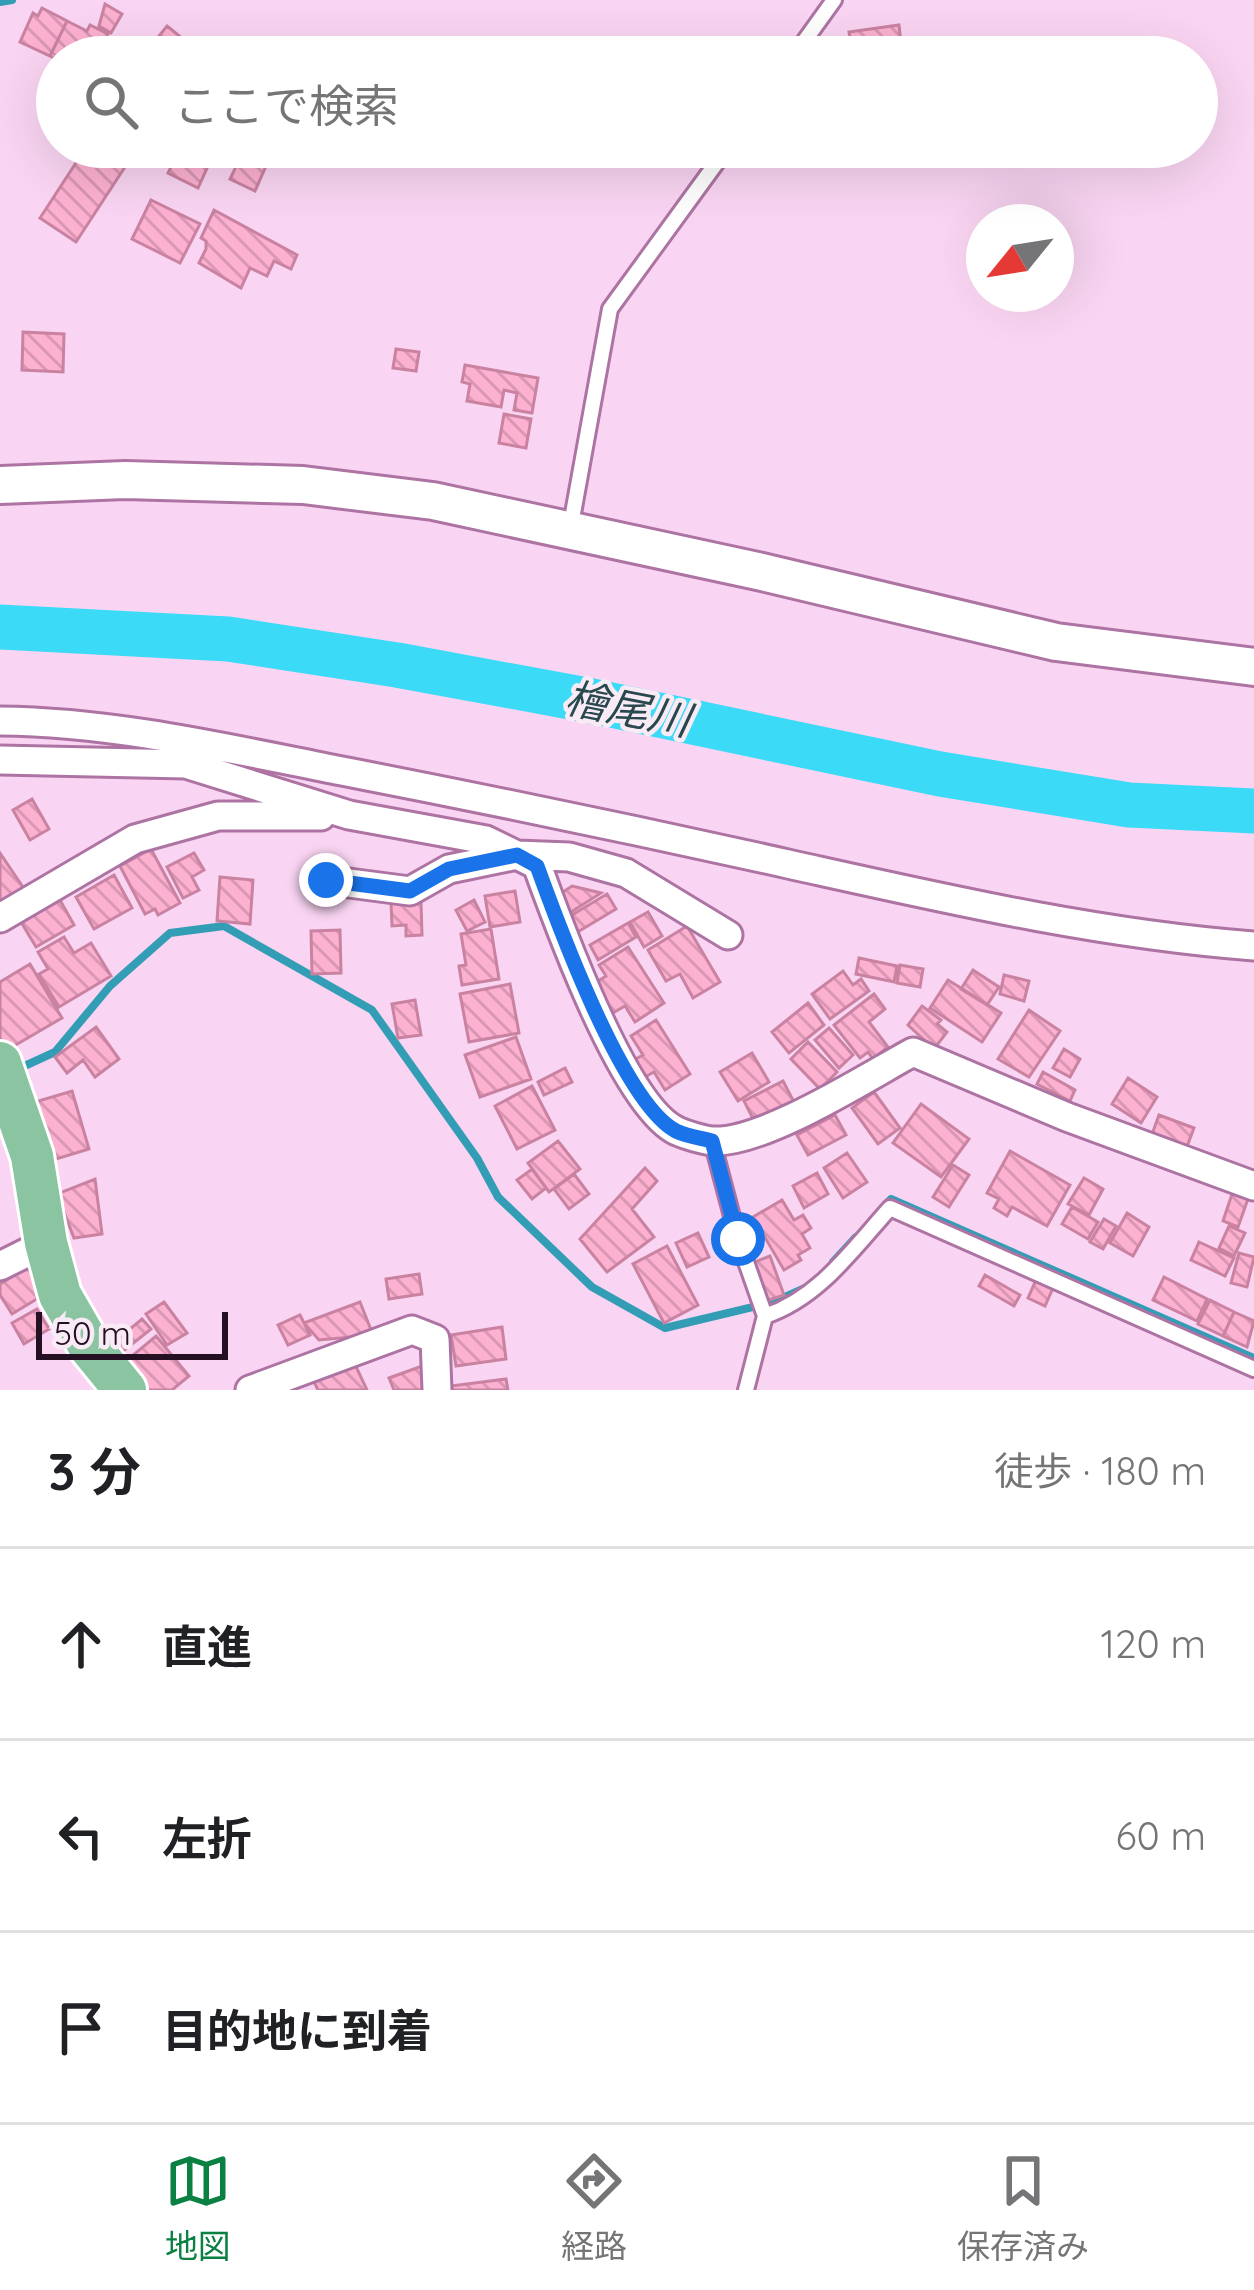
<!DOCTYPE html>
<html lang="ja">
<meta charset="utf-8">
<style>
body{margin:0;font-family:Quicksand,"Noto Sans JP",sans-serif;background:#f6f6f6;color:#202124}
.compass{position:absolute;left:966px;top:204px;width:108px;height:108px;border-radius:50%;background:#fff;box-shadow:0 12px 48px #0002;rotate:240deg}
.scale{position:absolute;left:36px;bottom:30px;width:192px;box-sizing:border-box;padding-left:12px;border:6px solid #250f22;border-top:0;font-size:33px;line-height:42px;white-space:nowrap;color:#250f22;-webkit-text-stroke:9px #f8ebf5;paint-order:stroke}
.stop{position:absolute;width:36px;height:36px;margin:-27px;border:9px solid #1a73e8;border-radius:50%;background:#fff}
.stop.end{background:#1a73e8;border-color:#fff;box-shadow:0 3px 12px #0008}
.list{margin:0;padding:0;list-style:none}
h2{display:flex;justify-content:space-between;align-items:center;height:156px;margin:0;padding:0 48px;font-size:51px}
h2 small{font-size:39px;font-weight:400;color:#757577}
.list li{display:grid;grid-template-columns:78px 1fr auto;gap:36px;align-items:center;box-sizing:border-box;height:192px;padding:0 48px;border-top:3px solid #e0e0e0}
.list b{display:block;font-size:45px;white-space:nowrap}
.list em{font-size:39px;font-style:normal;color:#757577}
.icon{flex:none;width:66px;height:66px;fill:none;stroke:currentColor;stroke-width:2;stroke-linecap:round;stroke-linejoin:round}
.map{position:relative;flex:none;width:1254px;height:1390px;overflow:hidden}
.search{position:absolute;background:#fff;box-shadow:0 12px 48px #0002;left:36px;right:36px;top:36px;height:132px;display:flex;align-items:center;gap:30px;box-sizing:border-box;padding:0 42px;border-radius:66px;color:#757577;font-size:45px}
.sheet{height:732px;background:#fff}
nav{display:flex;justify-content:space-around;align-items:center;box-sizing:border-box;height:168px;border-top:3px solid #e0e0e0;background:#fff;font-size:33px;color:#757577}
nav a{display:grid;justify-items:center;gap:6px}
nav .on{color:#0b8043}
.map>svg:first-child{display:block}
</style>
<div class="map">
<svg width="1254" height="1390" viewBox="0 0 1254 1390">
<defs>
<pattern id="building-back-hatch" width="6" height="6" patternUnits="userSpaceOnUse" patternTransform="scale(3)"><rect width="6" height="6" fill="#fdb1d1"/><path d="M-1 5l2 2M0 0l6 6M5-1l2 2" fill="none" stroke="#d997b3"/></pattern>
</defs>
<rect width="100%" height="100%" fill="#fad5f3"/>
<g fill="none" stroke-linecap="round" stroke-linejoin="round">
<path stroke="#349db6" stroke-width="8" d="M 0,2 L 12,0
M 18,1069 L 55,1052 L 110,986 L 170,933 L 224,926 L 372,1010 L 477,1158 L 498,1197 L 592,1287 L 665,1328 L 774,1302 L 805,1288
M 882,1209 L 891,1199 L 1254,1358
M 833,1262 L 856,1237"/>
<path stroke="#3bdaf6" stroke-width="45" d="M 0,627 L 228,639 L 397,665 L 592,701 L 940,774 L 1129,805 L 1254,811"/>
</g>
<path fill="url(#building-back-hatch)" stroke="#ca82a1" stroke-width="3" d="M 105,4 L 122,14 L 111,33 L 99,26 Z
M 42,8 L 67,21 L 50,56 L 20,42 L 33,13 L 38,16 Z
M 67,21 L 87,31 L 90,25 L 108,34 L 97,57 L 89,54 L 57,57 L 57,60 L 50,56 Z
M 899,25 L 901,43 L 852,49 L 849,32 Z
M 167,26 L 188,43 L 177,57 L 142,57 Z
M 76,147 L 138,147 L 76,242 L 40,218 L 83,152 Z
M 178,152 L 208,166 L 198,188 L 168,173 Z
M 242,154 L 266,166 L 255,191 L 230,179 Z
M 151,200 L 200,224 L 180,263 L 132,239 Z
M 214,210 L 297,255 L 291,269 L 274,261 L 267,276 L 250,268 L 241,288 L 199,263 L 206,249 L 206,241 L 201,238 Z
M 23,332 L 64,334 L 63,372 L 22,370 Z
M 396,349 L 419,352 L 416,371 L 393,368 Z
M 465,365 L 538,378 L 532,413 L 514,410 L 517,393 L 504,390 L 501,407 L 467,401 L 470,384 L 462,382 Z
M 504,414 L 531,419 L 526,448 L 499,443 Z
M 504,414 L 531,419 L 526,448 L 499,443 Z
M 32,799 L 49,829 L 30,840 L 13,810 Z
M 151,849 L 180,903 L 158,915 L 155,909 L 145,914 L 120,866 Z
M 0,853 L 25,890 L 0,907 Z
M 194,853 L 204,870 L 192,877 L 199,890 L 183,898 L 167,867 Z
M 114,875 L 132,908 L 94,929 L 76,897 Z
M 220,877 L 253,880 L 250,924 L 217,921 Z
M 572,886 L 601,893 L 568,914 L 557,896 Z
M 515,891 L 520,922 L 490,927 L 485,896 Z
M 607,894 L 616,909 L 576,933 L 567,918 Z
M 60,900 L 74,925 L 36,947 L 21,922 Z
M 474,900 L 485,922 L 467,931 L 456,910 Z
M 421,901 L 422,935 L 406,936 L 406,925 L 392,926 L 391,902 Z
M 648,912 L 662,936 L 644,947 L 630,922 Z
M 628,923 L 636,937 L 598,960 L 590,945 Z
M 687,926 L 720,982 L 693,998 L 680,974 L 666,981 L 648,950 Z
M 491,929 L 499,979 L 462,985 L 459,966 L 466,965 L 461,934 Z
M 340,930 L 341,973 L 312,974 L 311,931 Z
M 64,937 L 74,953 L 91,943 L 111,976 L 59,1007 L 39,974 L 48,969 L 38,952 Z
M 628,947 L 664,1003 L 635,1022 L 625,1006 L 611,1014 L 592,985 L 606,976 L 599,965 Z
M 859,958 L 897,966 L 894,982 L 856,974 Z
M 30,964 L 62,1018 L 7,1050 L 0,1038 L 0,982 Z
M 900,965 L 923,969 L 920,987 L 897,983 Z
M 973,970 L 999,987 L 987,1005 L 961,989 Z
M 843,971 L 853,985 L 861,979 L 869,991 L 830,1019 L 812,994 Z
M 1004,975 L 1029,981 L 1024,1001 L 1000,994 Z
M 948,980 L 1001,1013 L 982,1042 L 930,1008 Z
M 510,984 L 519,1033 L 469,1042 L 460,994 Z
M 874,994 L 885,1009 L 869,1022 L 888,1047 L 873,1059 L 868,1052 L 860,1058 L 834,1025 Z
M 415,1000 L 421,1035 L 398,1038 L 392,1004 Z
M 808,1003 L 824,1025 L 789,1053 L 772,1032 Z
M 922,1006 L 941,1020 L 937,1024 L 947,1032 L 934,1049 L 908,1025 Z
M 1029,1010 L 1060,1031 L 1029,1077 L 998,1059 Z
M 656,1020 L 690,1074 L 665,1090 L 654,1072 L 643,1078 L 632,1061 L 643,1055 L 631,1036 Z
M 96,1027 L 119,1059 L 95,1077 L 83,1060 L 67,1073 L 55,1057 Z
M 829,1028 L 853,1055 L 839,1068 L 815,1040 Z
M 516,1037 L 531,1079 L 480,1097 L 465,1055 Z
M 808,1042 L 837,1072 L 820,1089 L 791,1059 Z
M 1064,1049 L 1080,1059 L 1070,1077 L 1053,1068 Z
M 752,1053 L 769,1082 L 738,1101 L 720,1072 Z
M 565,1068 L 572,1082 L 544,1095 L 538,1082 Z
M 1043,1072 L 1075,1090 L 1070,1101 L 1037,1084 Z
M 1128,1078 L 1157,1097 L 1141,1123 L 1112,1104 Z
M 783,1081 L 796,1106 L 757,1127 L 744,1101 Z
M 532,1086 L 555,1130 L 517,1149 L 495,1106 Z
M 72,1091 L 89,1149 L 53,1160 L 35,1102 Z
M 874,1092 L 900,1128 L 878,1144 L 852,1108 Z
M 921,1104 L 969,1139 L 941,1177 L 893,1143 Z
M 835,1115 L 846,1135 L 808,1155 L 797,1135 Z
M 1159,1115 L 1194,1128 L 1186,1149 L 1151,1137 Z
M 558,1141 L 580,1169 L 549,1192 L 528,1163 Z
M 1010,1151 L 1070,1185 L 1047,1226 L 1012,1207 L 1007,1216 L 994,1208 L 999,1199 L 987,1193 Z
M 847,1153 L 867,1182 L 843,1198 L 824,1168 Z
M 953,1165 L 969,1175 L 949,1207 L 933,1197 Z
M 645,1168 L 657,1181 L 632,1209 L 654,1237 L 607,1272 L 580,1239 Z
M 532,1169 L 546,1188 L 532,1199 L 517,1180 Z
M 817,1173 L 828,1194 L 804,1208 L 793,1186 Z
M 574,1174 L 589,1194 L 569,1209 L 554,1189 Z
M 1084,1178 L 1103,1189 L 1089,1215 L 1068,1204 Z
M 95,1179 L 102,1234 L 74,1238 L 57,1194 Z
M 1233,1191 L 1249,1196 L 1238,1227 L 1223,1221 Z
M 782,1200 L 794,1220 L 803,1215 L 811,1228 L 802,1234 L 810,1248 L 798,1255 L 801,1260 L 784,1270 L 753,1217 Z
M 1072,1207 L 1098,1222 L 1088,1239 L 1062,1224 Z
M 1127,1213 L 1149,1227 L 1133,1256 L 1110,1243 Z
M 1104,1219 L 1116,1226 L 1103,1249 L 1090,1242 Z
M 1229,1226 L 1245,1233 L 1234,1256 L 1219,1248 Z
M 698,1233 L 709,1257 L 687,1267 L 676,1243 Z
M 1199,1242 L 1234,1258 L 1225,1276 L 1191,1260 Z
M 667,1246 L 698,1305 L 664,1323 L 633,1264 Z
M 1239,1253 L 1254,1257 L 1247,1287 L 1231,1283 Z
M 770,1256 L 784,1295 L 766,1301 L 752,1263 Z
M 28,1267 L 45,1294 L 12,1314 L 0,1295 L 0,1284 Z
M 419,1274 L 422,1294 L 389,1299 L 386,1279 Z
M 985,1275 L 1020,1295 L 1014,1306 L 979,1286 Z
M 1164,1277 L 1207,1299 L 1197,1321 L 1153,1300 Z
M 1036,1280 L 1053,1288 L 1045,1306 L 1028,1298 Z
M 1210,1300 L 1234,1312 L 1223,1336 L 1198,1324 Z
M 164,1302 L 187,1333 L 167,1345 L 146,1314 Z
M 360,1302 L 373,1335 L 319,1340 L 304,1323 Z
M 37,1309 L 49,1329 L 24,1344 L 12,1323 Z
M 1234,1312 L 1254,1321 L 1247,1347 L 1223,1336 Z
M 300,1315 L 310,1335 L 288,1345 L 278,1325 Z
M 142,1319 L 151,1329 L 116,1357 L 108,1347 Z
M 502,1327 L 506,1359 L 456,1366 L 451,1335 Z
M 156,1336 L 189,1376 L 172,1390 L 149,1390 L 126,1361 Z
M 351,1356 L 367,1390 L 318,1390 L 311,1376 Z
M 425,1365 L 434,1390 L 394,1390 L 389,1378 Z
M 506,1379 L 508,1390 L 452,1390 L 451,1386 Z"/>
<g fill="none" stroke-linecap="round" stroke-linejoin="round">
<defs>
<path id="lane" d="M 793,57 L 834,0
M 570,530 L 610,309 L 728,147
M 712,1141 L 738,1239 L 765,1316 L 746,1390
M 765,1316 C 819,1298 853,1249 890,1208 L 1254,1369"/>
<path id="street" d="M 0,721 C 115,722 230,749 342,771 C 491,800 640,831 788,864 C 942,898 1096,934 1254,946
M 0,760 L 186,764 L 349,815 L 486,840 L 537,865 C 558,923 624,1106 677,1131 C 686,1135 703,1140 712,1141 C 763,1144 867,1077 913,1052 L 1067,1117 L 1254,1186
M 326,880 L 410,891 L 449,869 L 517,855 L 569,857 L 626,873 L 728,935
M 0,918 L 135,839 L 218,816 L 321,816
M 0,1266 L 46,1243
M 250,1390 L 412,1330 L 435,1339 L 437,1390"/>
<path id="secondary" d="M 0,485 L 125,480 L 303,485 L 433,501 L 762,572 L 1056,642 L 1254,667"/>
<path id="primary" d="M 0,1063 L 32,1156 L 46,1243 L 60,1295 L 90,1347 L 125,1390"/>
</defs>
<use href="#lane" stroke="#ad74a3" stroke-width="20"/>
<use href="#street" stroke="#ad74a3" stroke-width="33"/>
<use href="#secondary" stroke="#ad74a3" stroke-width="42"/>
<use href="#primary" stroke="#fff" stroke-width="48"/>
<use href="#lane" stroke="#fff" stroke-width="14"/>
<use href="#street" stroke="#fff" stroke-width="27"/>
<use href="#secondary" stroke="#fff" stroke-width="36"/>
<use href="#primary" stroke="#8ac4a0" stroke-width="42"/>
</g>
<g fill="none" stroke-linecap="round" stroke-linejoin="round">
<path stroke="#1a73e8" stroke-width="15" d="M 326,880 L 410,891 L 449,869 L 517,855 L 537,866 C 558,924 623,1103 676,1131 C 686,1136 701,1138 712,1141 L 738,1239"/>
</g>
<g text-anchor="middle" stroke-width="9" stroke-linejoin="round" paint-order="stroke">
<g font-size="42" font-style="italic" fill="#28484e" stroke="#f8ebf5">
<text transform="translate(628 709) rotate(11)" y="15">檜尾川</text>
</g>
</g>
</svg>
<svg class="compass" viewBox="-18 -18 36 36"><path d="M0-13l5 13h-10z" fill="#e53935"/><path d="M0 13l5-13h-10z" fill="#757577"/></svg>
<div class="scale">50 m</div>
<div class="stop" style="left:738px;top:1239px"></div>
<div class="stop end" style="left:326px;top:880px"></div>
<div class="search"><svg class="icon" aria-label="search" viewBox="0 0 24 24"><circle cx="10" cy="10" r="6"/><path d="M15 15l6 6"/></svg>ここで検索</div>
</div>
<section class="sheet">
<h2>3 分<small>徒歩 · 180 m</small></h2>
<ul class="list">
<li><svg class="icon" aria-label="ahead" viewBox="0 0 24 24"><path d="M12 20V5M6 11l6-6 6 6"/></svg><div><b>直進</b></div><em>120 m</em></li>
<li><svg class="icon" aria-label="left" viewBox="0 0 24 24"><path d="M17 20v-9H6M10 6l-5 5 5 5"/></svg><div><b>左折</b></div><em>60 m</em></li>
<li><svg class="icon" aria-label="arrive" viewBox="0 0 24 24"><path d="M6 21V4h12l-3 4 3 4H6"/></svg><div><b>目的地に到着</b></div></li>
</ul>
</section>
<nav>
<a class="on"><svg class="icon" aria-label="map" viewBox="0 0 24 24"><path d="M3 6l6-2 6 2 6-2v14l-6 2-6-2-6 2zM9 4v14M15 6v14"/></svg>地図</a>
<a><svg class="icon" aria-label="directions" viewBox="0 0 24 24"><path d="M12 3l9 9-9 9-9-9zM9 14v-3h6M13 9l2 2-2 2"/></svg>経路</a>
<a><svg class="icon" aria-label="saved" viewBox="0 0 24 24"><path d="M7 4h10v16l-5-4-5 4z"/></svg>保存済み</a>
</nav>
